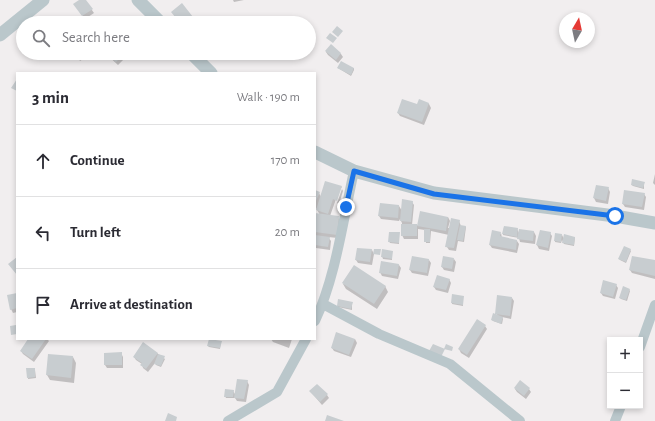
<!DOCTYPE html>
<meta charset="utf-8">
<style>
body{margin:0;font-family:"Alegreya Sans",sans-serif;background:#f2f2f3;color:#2b2b33}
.controls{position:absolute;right:12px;bottom:12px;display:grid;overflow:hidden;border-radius:0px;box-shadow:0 2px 6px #0003}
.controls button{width:36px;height:36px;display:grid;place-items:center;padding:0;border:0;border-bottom:1px solid #e1e1e2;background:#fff;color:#2b2b33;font:20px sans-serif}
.compass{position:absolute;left:559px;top:12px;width:36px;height:36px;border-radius:50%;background:#fff;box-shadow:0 2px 6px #0003;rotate:9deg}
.stop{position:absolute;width:12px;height:12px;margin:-9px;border:3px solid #1a73e8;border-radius:50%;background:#fff}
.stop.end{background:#1a73e8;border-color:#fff;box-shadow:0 1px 4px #0008}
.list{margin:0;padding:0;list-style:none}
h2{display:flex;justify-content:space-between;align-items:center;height:52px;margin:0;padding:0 16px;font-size:17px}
h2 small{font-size:13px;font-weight:400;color:#7c7c81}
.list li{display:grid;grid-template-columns:26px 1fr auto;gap:12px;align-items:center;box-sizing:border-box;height:72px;padding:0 16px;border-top:1px solid #e1e1e2}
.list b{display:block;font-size:15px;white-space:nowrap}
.list em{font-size:13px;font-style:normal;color:#7c7c81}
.icon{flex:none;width:22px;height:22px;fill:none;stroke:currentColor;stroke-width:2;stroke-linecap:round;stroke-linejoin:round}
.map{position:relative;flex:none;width:655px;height:421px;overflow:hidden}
.search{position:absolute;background:#fff;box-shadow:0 2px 6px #0003;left:16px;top:16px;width:300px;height:44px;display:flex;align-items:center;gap:10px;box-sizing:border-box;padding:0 14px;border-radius:22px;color:#7c7c81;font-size:15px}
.panel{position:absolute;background:#fff;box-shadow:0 2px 6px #0003;left:16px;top:72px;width:300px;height:268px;border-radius:0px}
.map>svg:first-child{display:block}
</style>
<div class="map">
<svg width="655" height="421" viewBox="0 0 655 421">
<rect width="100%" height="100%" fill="#f1eeef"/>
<path fill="#0003" d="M 81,0 L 85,0 L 94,13 L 85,19 L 77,7 Z
M 233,0 L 244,0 L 234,2 Z
M 182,5 L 194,21 L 192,23 L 180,23 L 174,16 Z
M 331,46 L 341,54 L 343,57 L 338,63 L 328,55 L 326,52 Z
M 75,53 L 92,53 L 80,61 Z
M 105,53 L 121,53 L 125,58 L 118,65 Z
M 338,68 L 354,68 L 354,70 L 351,76 Z
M 420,101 L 429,104 L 431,108 L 424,125 L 400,116 L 398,113 L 418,106 Z
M 655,174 L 655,185 L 653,183 Z
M 644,182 L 644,189 L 633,186 L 632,185 Z
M 341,187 L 342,188 L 340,188 L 330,216 L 338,217 L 340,221 L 338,238 L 328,237 L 331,241 L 330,250 L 316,248 L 315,252 L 315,236 L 316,236 L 315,234 L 315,220 L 320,215 L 316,208 L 315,211 L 315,191 L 319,193 L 321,197 Z
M 608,188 L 610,192 L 608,204 L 596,202 L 594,198 Z
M 342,189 L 343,191 L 339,204 L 337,203 Z
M 644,194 L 646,197 L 644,210 L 625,207 L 623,204 Z
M 412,202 L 414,205 L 412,225 L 418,225 L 448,217 L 450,221 L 448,228 L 450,228 L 459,221 L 461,226 L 466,227 L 464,242 L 458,241 L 456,251 L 449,250 L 447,247 L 449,235 L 431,231 L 430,243 L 426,243 L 425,230 L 418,229 L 418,239 L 404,239 L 402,235 L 402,223 L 400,219 L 399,221 L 381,219 L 379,216 L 399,206 L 402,211 Z
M 504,227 L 517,229 L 519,233 L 534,232 L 536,236 L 535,244 L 520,242 L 519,238 L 503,235 Z
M 399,233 L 399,244 L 390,243 L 389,241 Z
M 501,233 L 502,238 L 517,241 L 519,244 L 517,253 L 492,248 L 490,245 Z
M 550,233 L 552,236 L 549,251 L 539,249 L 537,245 Z
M 562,235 L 564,239 L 575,237 L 574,246 L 564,244 L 562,240 L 561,243 L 555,242 L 555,240 Z
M 372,250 L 374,254 L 372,265 L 358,263 L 356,260 Z
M 630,250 L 631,251 L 626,263 L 620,260 L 619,259 Z
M 392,252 L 392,260 L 383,259 L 382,256 Z
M 454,259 L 456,262 L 454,272 L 444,270 L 442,267 Z
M 429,260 L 431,263 L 428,276 L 412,273 L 410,270 Z
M 655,261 L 655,279 L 632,273 L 630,270 Z
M 399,265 L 401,268 L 398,279 L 382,276 L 380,272 Z
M 449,279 L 451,283 L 448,293 L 436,290 L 434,287 Z
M 343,284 L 385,286 L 388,292 L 377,309 L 346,289 Z
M 616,285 L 618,288 L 615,299 L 603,296 L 601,293 Z
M 630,290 L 630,291 L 627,301 L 621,299 L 620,298 Z
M 17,294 L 17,312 L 13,313 L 11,309 Z
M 463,296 L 463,306 L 452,304 L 452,303 Z
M 512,298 L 514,301 L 511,319 L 502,317 L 503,319 L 502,324 L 493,321 L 492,320 L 498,316 L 496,313 Z
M 352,303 L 352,310 L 338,307 L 338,305 Z
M 485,326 L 487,329 L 469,358 L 461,353 L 459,349 Z
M 30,339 L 47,339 L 49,341 L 34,362 L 23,354 L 21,351 Z
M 271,339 L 292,339 L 289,348 L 273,342 Z
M 355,339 L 357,343 L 351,357 L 334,351 L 332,348 Z
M 221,342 L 220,349 L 209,347 L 208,346 Z
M 121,353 L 123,357 L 123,368 L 107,368 L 105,365 Z
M 157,353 L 165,359 L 161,367 L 156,365 L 155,363 L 148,372 L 143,368 L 142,364 L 136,360 L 134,357 Z
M 73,357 L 76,363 L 74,383 L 50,380 L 47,375 Z
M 35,370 L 36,378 L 28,379 L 28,378 Z
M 247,381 L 249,385 L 246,402 L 237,401 L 235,398 L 226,398 L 225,396 L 233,391 L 235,394 Z
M 515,389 L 529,389 L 531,392 L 526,399 L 517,392 Z
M 311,392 L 327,395 L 329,398 L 322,405 Z"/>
<path fill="#c8cdd0" d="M 79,0 L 86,0 L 93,9 L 82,16 L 73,4 Z
M 182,3 L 193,17 L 186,23 L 180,23 L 171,12 Z
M 337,26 L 343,31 L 338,37 L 332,32 Z
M 330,33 L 337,38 L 333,43 L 326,38 Z
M 331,44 L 341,53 L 336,60 L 325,51 Z
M 74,53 L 85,53 L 78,58 Z
M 105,53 L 123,53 L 124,54 L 116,62 Z
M 341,61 L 354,68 L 351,75 L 337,68 Z
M 17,79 L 17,91 L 11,88 Z
M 402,99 L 417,104 L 419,99 L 429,103 L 422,122 L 397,113 Z
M 632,179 L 645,182 L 643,188 L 631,185 Z
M 325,181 L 342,186 L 337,201 L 333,199 L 328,214 L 316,210 Z
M 596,185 L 609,187 L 606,201 L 593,198 Z
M 315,190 L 320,192 L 315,203 Z
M 624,190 L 645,193 L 642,207 L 622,204 Z
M 402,199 L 413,201 L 411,222 L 400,221 Z
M 380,203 L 399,205 L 398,218 L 378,216 Z
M 420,211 L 448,217 L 446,231 L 417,226 Z
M 315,213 L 339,216 L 337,235 L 315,232 Z
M 451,218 L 460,220 L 454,248 L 445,247 Z
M 401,224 L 417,224 L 417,236 L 401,236 Z
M 460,225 L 466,226 L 463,241 L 457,240 Z
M 504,226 L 518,228 L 517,237 L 502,234 Z
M 424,229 L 430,229 L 430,242 L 424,242 Z
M 519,229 L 534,231 L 533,241 L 517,239 Z
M 492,230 L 501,232 L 500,236 L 517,240 L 516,250 L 489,245 Z
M 540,230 L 551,232 L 548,248 L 536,245 Z
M 389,232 L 400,232 L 399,243 L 388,242 Z
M 555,233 L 562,234 L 561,242 L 554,241 Z
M 564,234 L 575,237 L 574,245 L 562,243 Z
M 315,235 L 330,237 L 328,247 L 315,245 Z
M 624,246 L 631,249 L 626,262 L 618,259 Z
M 357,248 L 372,249 L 370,262 L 355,260 Z
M 374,249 L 381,249 L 380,255 L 373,254 Z
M 382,249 L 393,251 L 392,259 L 381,257 Z
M 412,256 L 429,259 L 427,273 L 409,270 Z
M 443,256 L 454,258 L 452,269 L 441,267 Z
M 632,256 L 655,260 L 655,276 L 629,270 Z
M 17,257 L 17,275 L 8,264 Z
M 381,261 L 399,264 L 397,276 L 379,273 Z
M 354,265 L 386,286 L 374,304 L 342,283 Z
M 437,275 L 450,279 L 446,290 L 433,287 Z
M 603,280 L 617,284 L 613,297 L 600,293 Z
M 623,286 L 630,289 L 626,300 L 619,298 Z
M 17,293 L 17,308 L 10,310 L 7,295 Z
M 452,294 L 464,296 L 463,305 L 451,303 Z
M 497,295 L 512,297 L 510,316 L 495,314 Z
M 338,299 L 353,302 L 351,309 L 337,306 Z
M 493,313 L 503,317 L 501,324 L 491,320 Z
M 477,319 L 486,325 L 467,355 L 458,349 Z
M 16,325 L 17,334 L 11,335 L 10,326 Z
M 336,332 L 355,339 L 349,355 L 331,348 Z
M 28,339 L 46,339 L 32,359 L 20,351 Z
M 209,339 L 222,341 L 220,348 L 207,346 Z
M 143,342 L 158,353 L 146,369 L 140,365 L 142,363 L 133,357 Z
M 433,344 L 445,349 L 441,357 L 429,351 Z
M 446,344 L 453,347 L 452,351 L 444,349 Z
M 122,352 L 122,365 L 104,365 L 104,353 Z
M 48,354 L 73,356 L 71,378 L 46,375 Z
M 158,354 L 165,356 L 161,366 L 154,364 Z
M 26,368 L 35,368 L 35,377 L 27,378 Z
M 237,379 L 248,380 L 244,399 L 234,398 Z
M 520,380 L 530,388 L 524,396 L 514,388 Z
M 317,384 L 328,394 L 320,402 L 309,391 Z
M 225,389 L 234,390 L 233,397 L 224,397 Z
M 168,413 L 177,417 L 176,421 L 165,421 Z
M 327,415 L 344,421 L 325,421 Z"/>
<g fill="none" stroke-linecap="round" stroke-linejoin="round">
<path stroke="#bac7cb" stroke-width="10" d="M 323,304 L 379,334 L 450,364 L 520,421
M 315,321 C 336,276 343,220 354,171
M 640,347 L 655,305
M 228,421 L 277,392 L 306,339
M 615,421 L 621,406"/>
<path stroke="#bac7cb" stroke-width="13" d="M 138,0 L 161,23
M 0,35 L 43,0
M 191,53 L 211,73
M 315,152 L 354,171 L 434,193 L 615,216 L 655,223"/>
</g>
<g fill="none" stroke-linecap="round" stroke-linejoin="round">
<path stroke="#1a73e8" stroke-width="5" d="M 346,207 L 354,171 L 434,194 L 615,216"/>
</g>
</svg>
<div class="controls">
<button>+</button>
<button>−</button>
</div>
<svg class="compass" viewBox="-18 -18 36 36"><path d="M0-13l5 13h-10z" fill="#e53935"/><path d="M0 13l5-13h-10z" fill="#7c7c81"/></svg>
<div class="stop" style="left:615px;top:216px"></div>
<div class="stop end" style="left:346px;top:207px"></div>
<div class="search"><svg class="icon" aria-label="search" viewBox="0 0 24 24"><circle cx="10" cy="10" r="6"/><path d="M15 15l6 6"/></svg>Search here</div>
<section class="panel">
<h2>3 min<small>Walk · 190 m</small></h2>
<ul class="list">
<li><svg class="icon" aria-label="ahead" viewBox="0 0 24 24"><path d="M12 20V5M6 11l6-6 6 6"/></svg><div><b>Continue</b></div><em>170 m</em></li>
<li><svg class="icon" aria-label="left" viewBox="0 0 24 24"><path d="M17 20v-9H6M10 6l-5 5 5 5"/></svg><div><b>Turn left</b></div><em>20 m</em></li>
<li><svg class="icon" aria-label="arrive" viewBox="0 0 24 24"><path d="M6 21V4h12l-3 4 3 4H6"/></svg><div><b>Arrive at destination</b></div></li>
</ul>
</section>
</div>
